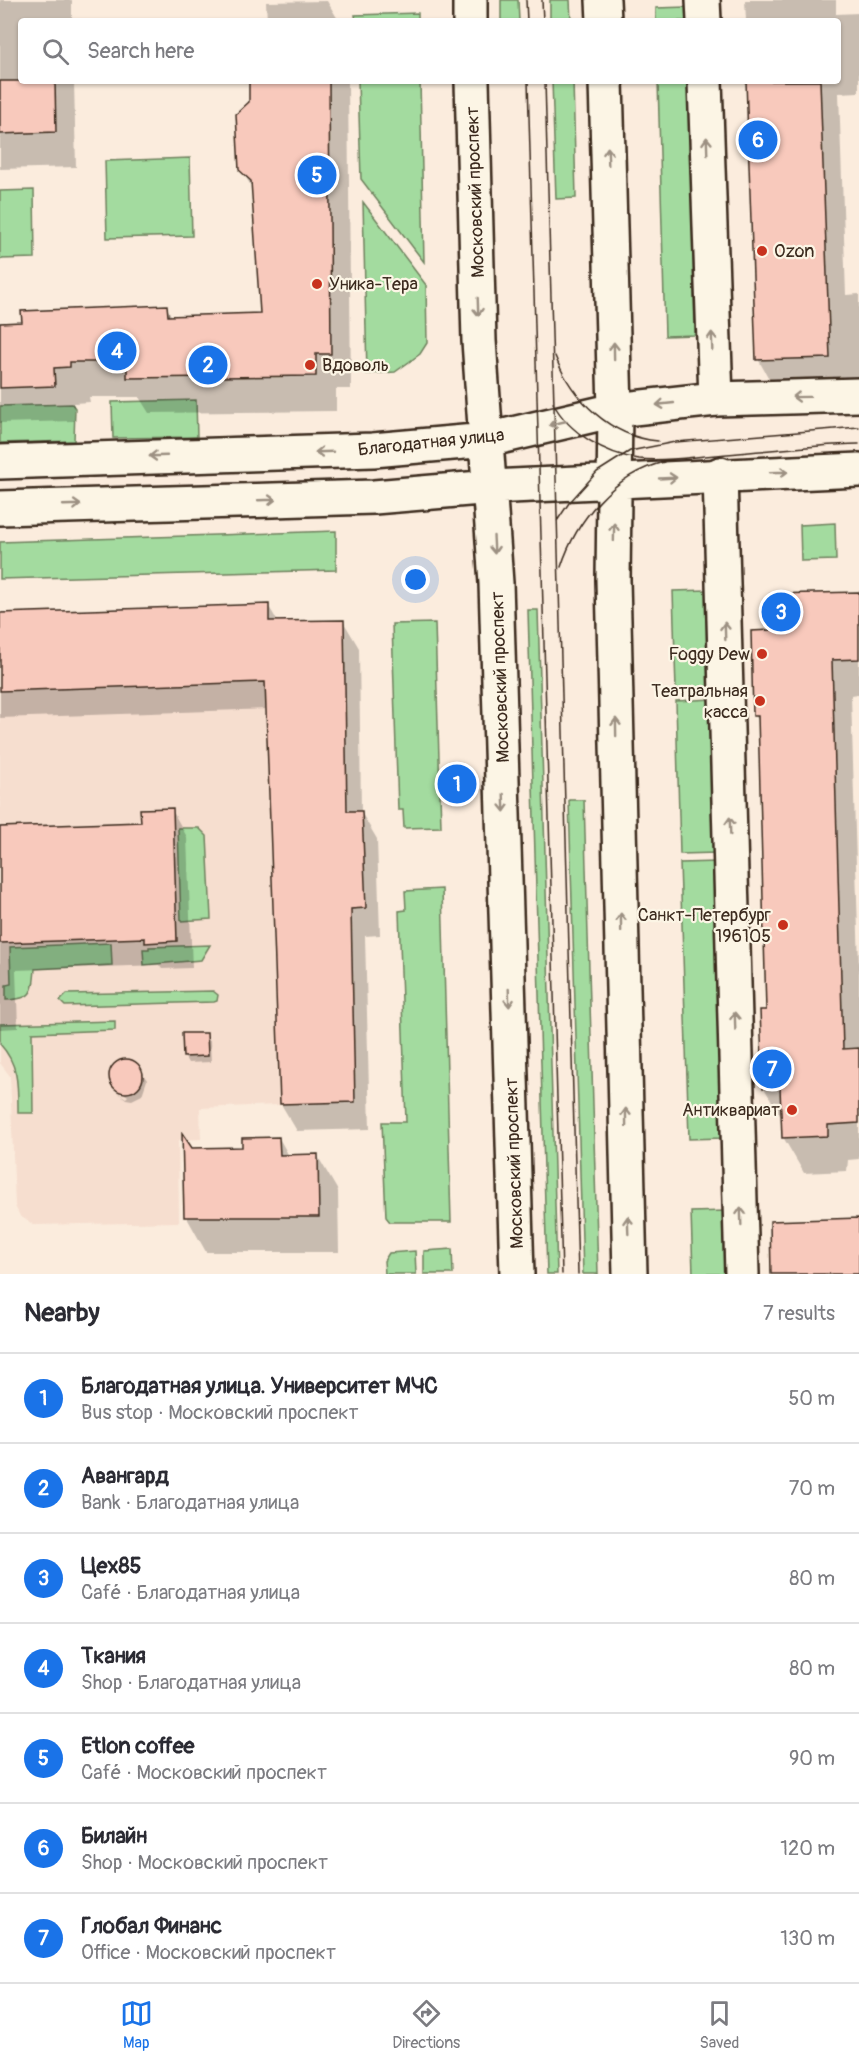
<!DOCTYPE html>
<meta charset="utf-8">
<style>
body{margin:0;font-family:Pangolin,sans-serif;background:#f7f7f7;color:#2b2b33}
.you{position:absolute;left:416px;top:580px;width:21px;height:21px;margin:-15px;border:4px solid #fff;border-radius:50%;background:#1a73e8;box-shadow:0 0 0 9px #1a73e833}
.badge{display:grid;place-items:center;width:39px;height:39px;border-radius:50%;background:#1a73e8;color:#fff;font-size:20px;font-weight:700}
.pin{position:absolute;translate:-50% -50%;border:3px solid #fff;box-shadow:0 2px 6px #0006}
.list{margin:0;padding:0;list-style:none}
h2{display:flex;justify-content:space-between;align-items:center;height:78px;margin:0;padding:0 24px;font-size:26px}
h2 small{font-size:20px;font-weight:400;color:#7c7c81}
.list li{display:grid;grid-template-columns:39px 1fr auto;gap:18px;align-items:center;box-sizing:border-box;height:90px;padding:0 24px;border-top:2px solid #e1e1e2}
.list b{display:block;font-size:22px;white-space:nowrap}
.list p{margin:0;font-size:20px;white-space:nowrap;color:#7c7c81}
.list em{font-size:20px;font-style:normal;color:#7c7c81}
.icon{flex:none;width:33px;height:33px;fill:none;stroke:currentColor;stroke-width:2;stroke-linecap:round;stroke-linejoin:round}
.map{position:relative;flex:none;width:859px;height:1274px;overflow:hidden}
.search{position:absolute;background:#fff;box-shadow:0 2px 4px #0004;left:18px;right:18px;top:18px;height:66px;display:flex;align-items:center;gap:15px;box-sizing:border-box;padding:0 21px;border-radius:6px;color:#7c7c81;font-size:22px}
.sheet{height:708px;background:#fff}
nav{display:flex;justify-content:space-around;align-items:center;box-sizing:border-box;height:84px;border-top:2px solid #e1e1e2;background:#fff;font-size:16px;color:#7c7c81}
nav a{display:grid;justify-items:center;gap:3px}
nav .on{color:#1a73e8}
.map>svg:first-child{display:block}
</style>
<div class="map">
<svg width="859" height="1274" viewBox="0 0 859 1274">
<rect width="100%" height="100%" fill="#fbecdd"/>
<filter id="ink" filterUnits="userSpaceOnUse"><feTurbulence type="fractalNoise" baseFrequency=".0167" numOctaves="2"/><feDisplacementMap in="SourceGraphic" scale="12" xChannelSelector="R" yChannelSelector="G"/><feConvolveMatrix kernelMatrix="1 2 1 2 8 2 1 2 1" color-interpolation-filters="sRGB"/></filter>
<g filter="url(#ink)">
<path fill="#f6decf" d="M 269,604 L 269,621 L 344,620 L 347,811 L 362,811 L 366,908 L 351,909 L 355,1102 L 200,1108 L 201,1139 L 178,1140 L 179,1222 L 34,1225 L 20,1216 L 15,1206 L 10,1076 L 0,1063 L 0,613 Z"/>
<path fill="#a3db9f" stroke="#6f825e" stroke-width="1.5" d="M 501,0 L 518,0 L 519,21 L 501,21 Z
M 550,0 L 570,0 L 571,21 L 550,21 Z
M 687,7 L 688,21 L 656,21 L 656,8 Z
M 418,13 L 418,21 L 356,21 L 355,15 Z
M 358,81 L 420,81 L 424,262 L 361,179 Z
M 552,81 L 573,81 L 576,198 L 556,199 Z
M 658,81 L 689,81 L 695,335 L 665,336 Z
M 190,158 L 192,236 L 107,238 L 105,161 Z
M 34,190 L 35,258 L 0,259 L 0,191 Z
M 363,202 L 426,285 L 427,343 L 420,354 L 395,372 L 367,374 Z
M 196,400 L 197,437 L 113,438 L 112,402 Z
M 72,404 L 75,408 L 74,441 L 0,443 L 0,406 Z
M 835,523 L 836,560 L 801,561 L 800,525 Z
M 336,531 L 336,570 L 0,579 L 0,542 Z
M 709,590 L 711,689 L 676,690 L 673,591 Z
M 528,610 L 538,610 L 557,1274 L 547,1274 Z
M 435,623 L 441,827 L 404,828 L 403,810 L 398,810 L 392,624 Z
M 713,699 L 717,853 L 680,854 L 676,701 Z
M 569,800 L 584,800 L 598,1274 L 583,1274 Z
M 178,828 L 199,828 L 207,836 L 211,919 L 181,921 Z
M 717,862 L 724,1138 L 689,1139 L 680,863 Z
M 442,889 L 451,1222 L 390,1222 L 386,1217 L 382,1122 L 406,1122 L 399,911 L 406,910 L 405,891 Z
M 111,943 L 112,965 L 35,969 C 33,994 32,999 6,1000 L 6,985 L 11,984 L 10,947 Z
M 210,945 L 201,960 L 144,965 L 143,949 L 149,949 L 149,947 Z
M 213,991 L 218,995 L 217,1001 L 214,1002 L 65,1006 L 60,1001 L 67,994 Z
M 115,1021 L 115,1030 L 32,1033 L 33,1113 L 18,1113 C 18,1085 19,1065 0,1044 L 0,1024 Z
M 726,1211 L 727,1274 L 693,1274 L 691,1212 Z
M 452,1249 L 453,1274 L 424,1274 L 424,1251 Z
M 415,1251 L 416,1274 L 385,1274 L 384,1261 L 389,1253 Z"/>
<path fill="#0003" d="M 0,0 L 72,0 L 72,21 L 21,21 L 21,81 L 74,81 L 76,167 L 0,169 Z
M 745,0 L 836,0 L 836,14 L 859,13 L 859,92 L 839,93 L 846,295 L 859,294 L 859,392 L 778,395 L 758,359 L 748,81 L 838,81 L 838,21 L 746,21 Z
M 327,1 L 339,21 L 267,21 L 266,2 Z
M 250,81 L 348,81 L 351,389 L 336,389 L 336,411 L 149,413 L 139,397 L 89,397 L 90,402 L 74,403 L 74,421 L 0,423 L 0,325 L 23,324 L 109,309 L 109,307 L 166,306 L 172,317 L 261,314 L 254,191 L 241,169 L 251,102 Z
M 859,593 L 859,694 L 851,695 L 859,966 L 859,1159 L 848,1160 L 847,1171 L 804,1173 L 783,1137 L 783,1120 L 764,1088 L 768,1012 L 760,724 L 755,715 L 772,631 Z
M 268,605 L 278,622 L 343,621 L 359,648 L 361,812 L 377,839 L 380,935 L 365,936 L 370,1129 L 297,1131 L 281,1104 L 268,709 L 0,718 L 0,615 Z
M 172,810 L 187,837 L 192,968 L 162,969 L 159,965 L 16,970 L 18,1028 L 0,1029 L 0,828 L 143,823 Z
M 206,1034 L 210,1041 L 211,1062 L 188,1063 L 184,1056 Z
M 127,1060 L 137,1065 L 147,1080 L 142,1095 L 132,1100 L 126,1099 L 117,1092 L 126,1098 L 128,1096 L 113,1086 L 110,1073 L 116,1063 Z
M 279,1138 L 289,1156 L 317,1155 L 338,1191 L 339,1252 L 206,1252 L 186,1216 L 191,1150 L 243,1149 Z"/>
<path fill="#f8c9bc" stroke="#3b2a1e" stroke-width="1.5" d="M 0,81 L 55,81 L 56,132 L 0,134 Z
M 249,81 L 329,81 L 331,354 L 316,354 L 316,376 L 127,378 L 127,362 L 70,362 L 70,367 L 54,368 L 55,386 L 0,388 L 0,323 L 22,322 L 21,311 L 167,305 L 168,316 L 260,313 L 251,181 L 239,170 L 236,114 L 249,102 Z
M 746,81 L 820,81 L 830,358 L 756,360 Z
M 859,592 L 859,659 L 832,660 L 843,1049 L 859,1048 L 859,1123 L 828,1125 L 828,1136 L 782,1138 L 780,1088 L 763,1088 L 760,1010 L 766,1010 L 758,716 L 753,716 L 751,631 L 771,630 L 770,594 Z
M 269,604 L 269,621 L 344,620 L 347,811 L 362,811 L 366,908 L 351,909 L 355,1102 L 280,1104 L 265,682 L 0,691 L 0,613 Z
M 173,808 L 177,941 L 145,943 L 145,938 L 0,943 L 0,827 L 141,822 L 140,809 Z
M 182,1033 L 207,1033 L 208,1056 L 183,1057 Z
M109 1076a17 17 0 1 1 34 0a17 17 0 1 1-34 0Z
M 182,1133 L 192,1148 L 242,1147 L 242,1138 L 279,1137 L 280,1155 L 318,1154 L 319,1217 L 184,1217 Z
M 859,1218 L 859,1274 L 771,1274 L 770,1221 Z"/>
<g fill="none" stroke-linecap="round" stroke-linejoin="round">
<defs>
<path id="street" d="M 703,0 L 704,21
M 705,81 L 716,399
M 720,474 L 742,1274"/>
<path id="primary" d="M 470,0 L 470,21
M 603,0 L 604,21
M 472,81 L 479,341 L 496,583 L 517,1274
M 606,81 L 615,410 L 613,580 L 630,1274
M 0,462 L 373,450 L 487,440 L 615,410 L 716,399 L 859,395
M 0,508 L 374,497 L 492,487 L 859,470"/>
</defs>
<use href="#street" stroke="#3b2a1e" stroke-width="38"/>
<use href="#primary" stroke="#3b2a1e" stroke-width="38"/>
<use href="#street" stroke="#fcf5e5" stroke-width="33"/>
<use href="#primary" stroke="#fcf5e5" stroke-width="33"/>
<path stroke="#3b2a1e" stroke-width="1.5" d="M 526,0 L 527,21
M 542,0 L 543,21
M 528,81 L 562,1274
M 545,81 L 578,1274
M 555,356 C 572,399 610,437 658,441
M 553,403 C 569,433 605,454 639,459 C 664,462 691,457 717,455 C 764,451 812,445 859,444
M 557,521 L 569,503 L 597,472 L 630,451 L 675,442 L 859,427
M 561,567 C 576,520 614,474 664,462"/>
</g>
<defs><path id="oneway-shaft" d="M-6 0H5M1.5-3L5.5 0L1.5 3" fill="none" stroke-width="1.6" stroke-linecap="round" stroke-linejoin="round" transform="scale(1.5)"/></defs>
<g stroke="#9c9082">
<use href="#oneway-shaft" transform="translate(707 146) rotate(-92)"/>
<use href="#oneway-shaft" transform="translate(608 156) rotate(-92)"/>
<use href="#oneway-shaft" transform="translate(478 307) rotate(88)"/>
<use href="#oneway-shaft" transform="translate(712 341) rotate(-92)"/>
<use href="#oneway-shaft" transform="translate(614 351) rotate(-91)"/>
<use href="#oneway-shaft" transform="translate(801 397) rotate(179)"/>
<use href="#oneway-shaft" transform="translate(665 404) rotate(174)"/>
<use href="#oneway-shaft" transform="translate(558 423) rotate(167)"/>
<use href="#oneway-shaft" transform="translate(324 452) rotate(178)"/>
<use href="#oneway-shaft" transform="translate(158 456) rotate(178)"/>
<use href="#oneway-shaft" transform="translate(779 472) rotate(-2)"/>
<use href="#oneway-shaft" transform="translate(668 478) rotate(-3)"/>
<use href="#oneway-shaft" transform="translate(267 500) rotate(-2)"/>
<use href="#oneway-shaft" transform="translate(72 505) rotate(-2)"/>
<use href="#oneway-shaft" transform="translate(614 532) rotate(-89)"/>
<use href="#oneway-shaft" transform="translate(494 545) rotate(87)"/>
<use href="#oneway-shaft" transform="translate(725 631) rotate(-92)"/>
<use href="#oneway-shaft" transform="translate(616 727) rotate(-91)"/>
<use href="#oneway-shaft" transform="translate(504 803) rotate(88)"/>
<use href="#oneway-shaft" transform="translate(730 826) rotate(-92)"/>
<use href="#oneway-shaft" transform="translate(621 922) rotate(-91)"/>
<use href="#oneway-shaft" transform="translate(509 998) rotate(88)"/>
<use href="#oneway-shaft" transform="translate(735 1021) rotate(-92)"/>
<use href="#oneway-shaft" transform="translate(626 1117) rotate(-91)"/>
<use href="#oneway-shaft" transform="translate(741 1216) rotate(-92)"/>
<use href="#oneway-shaft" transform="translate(628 1225) rotate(-92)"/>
</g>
</g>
<g fill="#c8321e" stroke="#fcf5e5" stroke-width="2">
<circle cx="762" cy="251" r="6"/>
<circle cx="317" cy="284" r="6"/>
<circle cx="310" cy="365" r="6"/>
<circle cx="762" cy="654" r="6"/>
<circle cx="760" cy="701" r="6"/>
<circle cx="783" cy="925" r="6"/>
<circle cx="792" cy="1110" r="6"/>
</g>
<g text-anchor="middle" stroke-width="4.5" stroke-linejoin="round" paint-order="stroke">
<g font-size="18" fill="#3b2a1e" stroke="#fcf5e5">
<text transform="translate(475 192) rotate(-92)" y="6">Московский проспект</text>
<text transform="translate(431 442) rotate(-6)" y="6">Благодатная улица</text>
<text transform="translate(500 677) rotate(-92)" y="6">Московский проспект</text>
<text transform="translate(514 1163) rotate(-92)" y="6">Московский проспект</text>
</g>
<g font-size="18" fill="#3b2a1e" stroke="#fcf5e5" text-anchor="end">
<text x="774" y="257" text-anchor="start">Ozon</text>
<text x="329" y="290" text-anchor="start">Уника-Тера</text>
<text x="322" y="371" text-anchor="start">Вдоволь</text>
<text x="750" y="660">Foggy Dew</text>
<text x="748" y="697">Театральная<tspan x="748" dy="21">касса</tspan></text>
<text x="771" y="921">Санкт-Петербург<tspan x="771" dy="21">196105</tspan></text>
<text x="780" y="1116">Антиквариат</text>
</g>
</g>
</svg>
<div class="you"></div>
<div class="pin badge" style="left:457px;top:784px">1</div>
<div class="pin badge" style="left:208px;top:365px">2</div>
<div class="pin badge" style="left:781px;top:612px">3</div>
<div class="pin badge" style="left:117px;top:351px">4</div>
<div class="pin badge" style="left:317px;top:175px">5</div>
<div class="pin badge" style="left:758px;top:140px">6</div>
<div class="pin badge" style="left:772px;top:1069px">7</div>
<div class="search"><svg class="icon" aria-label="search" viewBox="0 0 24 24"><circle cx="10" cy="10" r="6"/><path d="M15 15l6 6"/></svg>Search here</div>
</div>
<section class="sheet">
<h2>Nearby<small>7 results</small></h2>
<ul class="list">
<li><span class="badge">1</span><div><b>Благодатная улица. Университет МЧС</b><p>Bus stop · Московский проспект</p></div><em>50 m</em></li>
<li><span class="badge">2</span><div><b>Авангард</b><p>Bank · Благодатная улица</p></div><em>70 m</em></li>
<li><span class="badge">3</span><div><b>Цех85</b><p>Café · Благодатная улица</p></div><em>80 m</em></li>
<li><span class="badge">4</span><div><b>Ткания</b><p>Shop · Благодатная улица</p></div><em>80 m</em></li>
<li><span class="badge">5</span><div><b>Etlon coffee</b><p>Café · Московский проспект</p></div><em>90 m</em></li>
<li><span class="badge">6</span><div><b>Билайн</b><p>Shop · Московский проспект</p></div><em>120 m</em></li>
<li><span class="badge">7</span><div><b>Глобал Финанс</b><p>Office · Московский проспект</p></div><em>130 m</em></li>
</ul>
</section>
<nav>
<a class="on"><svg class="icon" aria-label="map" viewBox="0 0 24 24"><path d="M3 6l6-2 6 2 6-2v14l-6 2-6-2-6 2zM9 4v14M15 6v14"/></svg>Map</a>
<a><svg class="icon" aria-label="directions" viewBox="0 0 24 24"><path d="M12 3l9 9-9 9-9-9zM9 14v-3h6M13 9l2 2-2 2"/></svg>Directions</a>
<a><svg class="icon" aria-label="saved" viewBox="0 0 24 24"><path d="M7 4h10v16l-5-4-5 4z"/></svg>Saved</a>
</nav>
